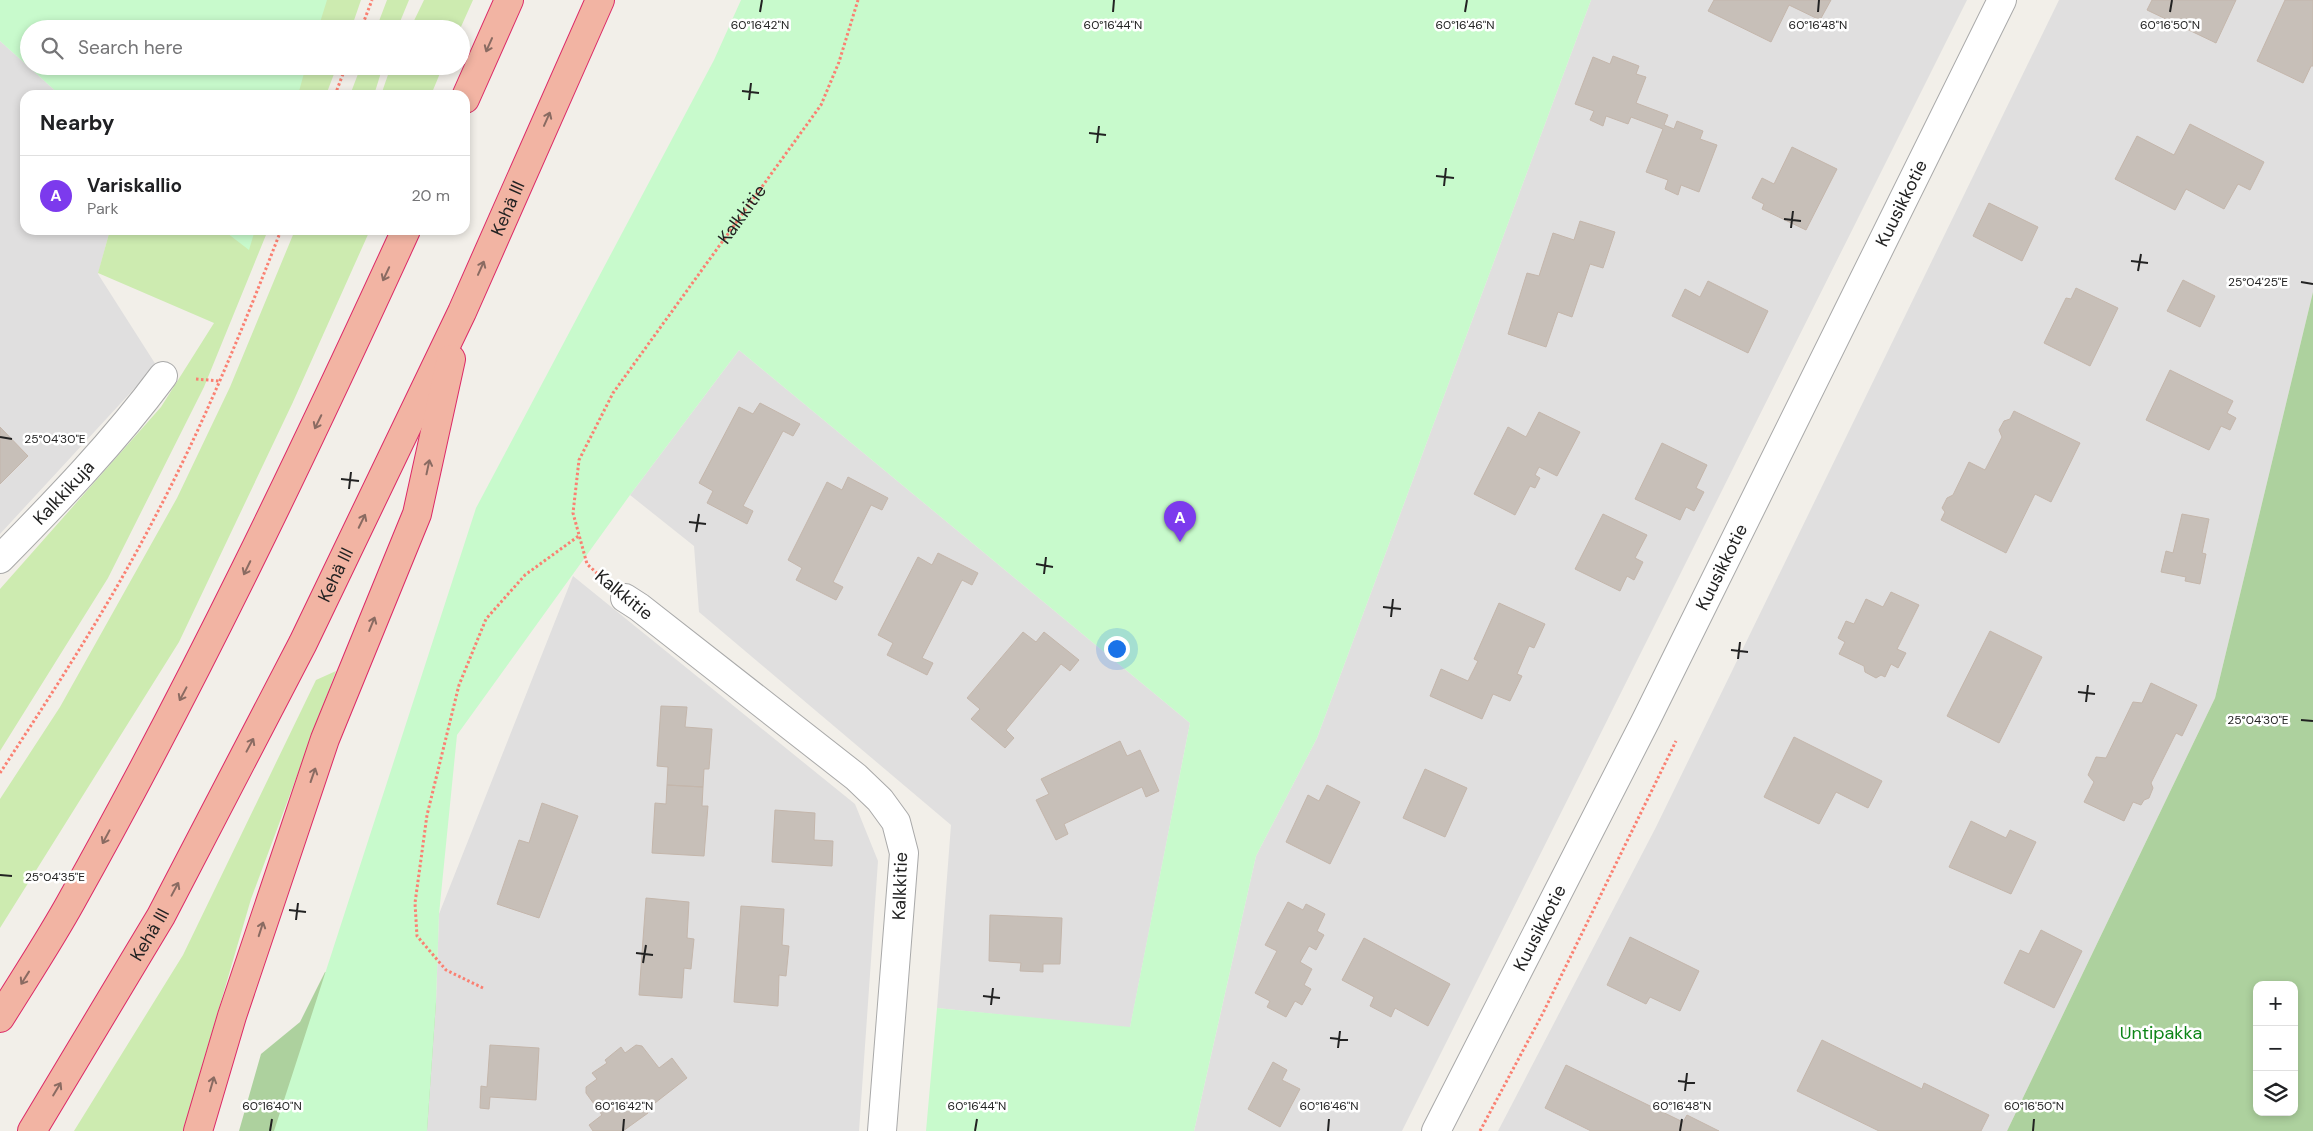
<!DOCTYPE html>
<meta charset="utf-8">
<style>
body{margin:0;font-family:"DM Sans",sans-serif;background:#f6f6f6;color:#202124}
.controls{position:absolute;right:15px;bottom:15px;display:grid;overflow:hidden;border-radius:10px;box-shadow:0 2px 8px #0003}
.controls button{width:45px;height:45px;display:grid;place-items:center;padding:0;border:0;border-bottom:1px solid #e0e0e0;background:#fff;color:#202124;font:25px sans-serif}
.you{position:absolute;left:1116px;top:648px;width:18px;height:18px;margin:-12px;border:4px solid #fff;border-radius:50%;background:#1a73e8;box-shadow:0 0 0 8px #1a73e833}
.badge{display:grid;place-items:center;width:32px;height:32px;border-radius:50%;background:#7c3aed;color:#fff;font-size:16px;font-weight:700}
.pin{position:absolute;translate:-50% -41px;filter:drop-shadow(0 1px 2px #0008)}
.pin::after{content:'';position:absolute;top:26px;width:18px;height:15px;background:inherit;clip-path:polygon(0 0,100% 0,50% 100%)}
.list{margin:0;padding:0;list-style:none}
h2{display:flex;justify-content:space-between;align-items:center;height:65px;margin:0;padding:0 20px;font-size:21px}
h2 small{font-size:16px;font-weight:400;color:#757577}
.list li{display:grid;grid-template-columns:32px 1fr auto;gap:15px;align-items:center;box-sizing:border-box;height:80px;padding:0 20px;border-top:1px solid #e0e0e0}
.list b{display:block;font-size:19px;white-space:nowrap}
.list p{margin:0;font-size:16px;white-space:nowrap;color:#757577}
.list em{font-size:16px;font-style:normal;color:#757577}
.icon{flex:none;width:28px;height:28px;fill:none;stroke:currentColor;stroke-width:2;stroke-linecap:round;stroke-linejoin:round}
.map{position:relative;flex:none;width:2313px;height:1131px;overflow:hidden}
.search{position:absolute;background:#fff;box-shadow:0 2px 8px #0003;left:20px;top:20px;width:450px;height:55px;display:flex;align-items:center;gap:12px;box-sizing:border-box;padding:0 18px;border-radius:28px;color:#757577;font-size:19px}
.panel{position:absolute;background:#fff;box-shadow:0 2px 8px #0003;left:20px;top:90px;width:450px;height:145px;border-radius:15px}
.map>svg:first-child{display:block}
</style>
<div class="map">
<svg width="2313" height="1131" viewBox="0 0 2313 1131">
<rect width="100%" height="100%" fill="#f2efe9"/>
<path fill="#e0dfdf" d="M 1591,0 L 1967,0 L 1402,1131 L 1194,1131 L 1256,856 L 1317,738 Z
M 2059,0 L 2313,0 L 2313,292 L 2215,698 L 2007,1131 L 1498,1131 L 1656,827 Z
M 0,41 L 60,95 L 25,95 L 25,230 L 110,230 L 98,274 L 156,365 L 0,534 Z
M 739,350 L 1190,723 L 1130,1028 L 937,1008 L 951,825 L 699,612 L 694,546 L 630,495 Z
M 573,576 L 855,804 L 878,861 L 859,1131 L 427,1131 L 436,1002 L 439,914 Z"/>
<path fill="#cdebb0" d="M 179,0 L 361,0 L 351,29 L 170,29 Z
M 387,0 L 409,0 L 397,29 L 376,29 Z
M 424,0 L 473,0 L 460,29 L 410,29 Z
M 158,66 L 337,66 L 326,95 L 150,95 Z
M 361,66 L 383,66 L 374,95 L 350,95 Z
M 391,66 L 443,66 L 431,95 L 381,95 Z
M 110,230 L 268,230 L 204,387 L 108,578 L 0,751 L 0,589 L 161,407 L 214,323 L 98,273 Z
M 295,230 L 370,230 L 293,402 L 179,642 L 0,928 L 0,799 L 60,707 L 177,498 L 230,387 Z
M 336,671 L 251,899 L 183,1131 L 74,1131 L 183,955 L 316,680 Z"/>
<path fill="#add19e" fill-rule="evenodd" d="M 2313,292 L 2313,1131 L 2007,1131 L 2215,698 ZM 2257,985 L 2294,985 L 2294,1112 L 2257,1112 Z
M 325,972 L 436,1002 L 427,1131 L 239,1131 L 261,1054 L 300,1022 Z"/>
<path fill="#c8facc" d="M 0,0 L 327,0 L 318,29 L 29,29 L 29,66 L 306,66 L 298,95 L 60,95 L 0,41 Z
M 741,0 L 1591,0 L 1317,738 L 1256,856 L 1194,1131 L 926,1131 L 937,1008 L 1130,1027 L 1190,723 L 739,350 L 630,495 L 457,735 L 439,914 L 436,1002 L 427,1131 L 274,1131 L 476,508 L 714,60 Z
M 223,230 L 255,230 L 249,250 Z"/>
<path fill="#c7bfb8" stroke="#c4b6ab" d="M 1714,0 L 1831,0 L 1820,20 L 1789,5 L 1771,42 L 1708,11 Z
M 2152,0 L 2236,0 L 2216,43 L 2147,10 Z
M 2285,0 L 2313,0 L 2313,66 L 2311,66 L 2303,83 L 2257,61 Z
M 1613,56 L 1639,66 L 1636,74 L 1646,77 L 1636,103 L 1668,115 L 1664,125 L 1674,129 L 1677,121 L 1703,131 L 1700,139 L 1717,145 L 1699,192 L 1681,185 L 1678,195 L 1665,189 L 1668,180 L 1646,172 L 1663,129 L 1631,117 L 1628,124 L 1606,116 L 1603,126 L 1590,120 L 1594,111 L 1575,104 L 1593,57 L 1610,64 Z
M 2190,124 L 2264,162 L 2250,190 L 2238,184 L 2224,209 L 2186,189 L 2175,210 L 2115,179 L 2137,136 L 2174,155 Z
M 1792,147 L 1837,169 L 1806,230 L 1762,209 L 1764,204 L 1752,198 L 1762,178 L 1774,184 Z
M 25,162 L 25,172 L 20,167 Z
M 1989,203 L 2038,227 L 2022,261 L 1973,236 Z
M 1580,221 L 1615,232 L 1603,268 L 1590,264 L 1572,317 L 1558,312 L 1546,347 L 1508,334 L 1527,273 L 1539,276 L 1553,233 L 1574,240 Z
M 2183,280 L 2215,296 L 2200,327 L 2167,311 Z
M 1708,281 L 1768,311 L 1748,353 L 1672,316 L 1685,289 L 1700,297 Z
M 2076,288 L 2118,308 L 2090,366 L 2044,343 L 2066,298 L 2071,299 Z
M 2170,370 L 2233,401 L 2227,413 L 2236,418 L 2230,430 L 2221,426 L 2209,450 L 2146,420 Z
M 760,403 L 800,424 L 793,436 L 783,431 L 743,506 L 753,511 L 747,524 L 707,503 L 713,491 L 699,483 L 739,407 L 753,414 Z
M 2014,411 L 2080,443 L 2051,502 L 2035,494 L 2006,553 L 1941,520 L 1945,512 L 1942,508 L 1947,498 L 1953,495 L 1969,462 L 1985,470 L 2002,437 L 1999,430 L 2004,421 L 2010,419 Z
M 1539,412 L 1580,432 L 1557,476 L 1539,467 L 1535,475 L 1540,478 L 1535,488 L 1530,486 L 1515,515 L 1474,494 L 1508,427 L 1526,437 Z
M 0,427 L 28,456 L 0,484 Z
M 1662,443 L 1707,465 L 1696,488 L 1704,492 L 1694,511 L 1686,507 L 1680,520 L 1635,499 Z
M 848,477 L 888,498 L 882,510 L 871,505 L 833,582 L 843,587 L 836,600 L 796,580 L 802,568 L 788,560 L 827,482 L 842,490 Z
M 1603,514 L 1647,535 L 1635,558 L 1643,562 L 1634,580 L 1627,576 L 1620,591 L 1575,569 Z
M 2182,514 L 2209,519 L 2202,553 L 2206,554 L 2200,584 L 2185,581 L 2186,577 L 2161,572 L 2166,551 L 2173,553 Z
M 938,553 L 978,573 L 972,585 L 962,580 L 922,658 L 933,663 L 927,675 L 887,655 L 893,643 L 878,635 L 918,557 L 932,565 Z
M 1891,592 L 1919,605 L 1897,649 L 1906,653 L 1898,668 L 1891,664 L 1885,677 L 1881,675 L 1876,678 L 1865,672 L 1864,666 L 1839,654 L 1845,642 L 1838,638 L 1846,621 L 1854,624 L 1866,599 L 1883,607 Z
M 1499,603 L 1545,624 L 1534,648 L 1529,646 L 1517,674 L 1522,676 L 1510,701 L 1493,694 L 1482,719 L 1430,696 L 1441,669 L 1468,681 L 1478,661 L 1474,659 Z
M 1990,631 L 2042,657 L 1999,743 L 1947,716 Z
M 1023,632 L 1036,642 L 1044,632 L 1079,660 L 1070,671 L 1061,664 L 1006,730 L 1014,738 L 1005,748 L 971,719 L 980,709 L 967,698 Z
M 2151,683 L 2197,705 L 2182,736 L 2176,733 L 2151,783 L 2153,788 L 2149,798 L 2144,800 L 2141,805 L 2133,802 L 2124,821 L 2084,802 L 2094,782 L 2088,775 L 2096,757 L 2106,758 L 2133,702 L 2142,703 Z
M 661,706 L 687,707 L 685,727 L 712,729 L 709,769 L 704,769 L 703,787 L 667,785 L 668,767 L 657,766 Z
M 1794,737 L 1882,781 L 1868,808 L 1836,792 L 1819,824 L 1764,797 Z
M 1120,741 L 1127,756 L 1140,750 L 1159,791 L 1146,797 L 1142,787 L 1064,824 L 1068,834 L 1056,840 L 1036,800 L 1049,794 L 1041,779 Z
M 1425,769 L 1467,788 L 1445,837 L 1403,818 Z
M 667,785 L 703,787 L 702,806 L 708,806 L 704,856 L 652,853 L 655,803 L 666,804 Z
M 1327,785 L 1360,802 L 1330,864 L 1286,842 L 1308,795 L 1319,801 Z
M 542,803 L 578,816 L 539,918 L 497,904 L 519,840 L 529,843 Z
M 775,810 L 815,813 L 814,840 L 833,841 L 832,866 L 772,862 Z
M 1971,821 L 2006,838 L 2010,830 L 2036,842 L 2011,894 L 1949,867 Z
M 646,898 L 689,902 L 687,938 L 694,939 L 691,969 L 684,968 L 682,998 L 639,995 Z
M 1288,902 L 1303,910 L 1306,904 L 1325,914 L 1317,931 L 1324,935 L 1316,950 L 1309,946 L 1300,962 L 1312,969 L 1304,985 L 1311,989 L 1302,1005 L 1295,1001 L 1286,1017 L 1267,1007 L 1270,1001 L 1255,993 L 1277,951 L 1265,945 Z
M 741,906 L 784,909 L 782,945 L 789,946 L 786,976 L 779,975 L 778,1006 L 734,1002 Z
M 990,915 L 1062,918 L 1060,964 L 1043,964 L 1043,972 L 1020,971 L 1021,963 L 989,961 Z
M 2041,930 L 2082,951 L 2054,1008 L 2004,983 L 2020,950 L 2029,954 Z
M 1630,937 L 1699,971 L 1680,1011 L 1650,997 L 1646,1004 L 1607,985 Z
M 1364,938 L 1450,984 L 1428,1026 L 1395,1008 L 1391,1017 L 1370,1006 L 1374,997 L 1342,980 Z
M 1822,1040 L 1922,1089 L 1924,1083 L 1989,1115 L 1981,1131 L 1879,1131 L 1797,1091 Z
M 490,1045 L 539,1048 L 536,1100 L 490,1097 L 489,1109 L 480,1108 L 481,1086 L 487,1087 Z
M 636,1045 L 642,1046 L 659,1068 L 672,1058 L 687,1078 L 646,1110 L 648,1113 L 623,1131 L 593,1131 L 589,1125 L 602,1115 L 586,1093 L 586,1087 L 597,1079 L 592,1073 L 607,1063 L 605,1060 L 621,1047 L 625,1053 Z
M 1273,1062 L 1287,1070 L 1282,1080 L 1300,1089 L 1280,1127 L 1248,1109 Z
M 1566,1065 L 1683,1122 L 1687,1115 L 1719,1131 L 1591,1131 L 1545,1108 Z"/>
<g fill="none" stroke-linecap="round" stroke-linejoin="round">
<defs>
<g id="minor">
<path id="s2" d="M 0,559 C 58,500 114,442 163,376"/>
<path d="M 625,598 L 639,607 L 856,777 L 880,800 L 896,822 L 904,853 L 882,1131"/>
</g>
<g id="tertiary">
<path id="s3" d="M 1436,1131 L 1646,720 L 2002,0"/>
</g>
<g id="trunk">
<path d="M 465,99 L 509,0"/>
<path d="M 0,1018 C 24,979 50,940 72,900 C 194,682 302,457 406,230"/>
<path id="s4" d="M 32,1131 L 161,916 L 303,643 L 462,312 L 600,0"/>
<path d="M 198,1131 L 232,1016 L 325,739 L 417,514 L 451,359"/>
</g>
</defs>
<use href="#minor" stroke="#a9a9a9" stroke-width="30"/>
<use href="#tertiary" stroke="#a9a9a9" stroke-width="30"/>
<use href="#trunk" stroke="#dc2a67" stroke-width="30"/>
<g stroke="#fa8072" stroke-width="3" stroke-dasharray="2.5 2.5" stroke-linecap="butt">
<path d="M 361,29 L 372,0"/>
<path d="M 335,95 L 346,66"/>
<path d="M 196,379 L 219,381"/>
<path id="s1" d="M 601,577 L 587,564 L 573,513 L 579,460 L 613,393 L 821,105 L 839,62 L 858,0"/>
<path d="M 0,773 C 55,689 109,606 155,517 C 203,426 244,326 281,230"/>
<path d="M 483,988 L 446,970 L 417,936 L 415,903 L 427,815 L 459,685 L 486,619 L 525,575 L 580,535"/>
<path d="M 1480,1131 L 1543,1013 L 1676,741"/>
</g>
<use href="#minor" stroke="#fff" stroke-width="28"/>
<use href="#tertiary" stroke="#fff" stroke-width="28"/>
<use href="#trunk" stroke="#f2b4a3" stroke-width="28"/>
</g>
<defs><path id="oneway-shaft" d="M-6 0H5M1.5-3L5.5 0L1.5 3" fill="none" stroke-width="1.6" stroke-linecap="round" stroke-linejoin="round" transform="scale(1.25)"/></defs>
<g stroke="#8a6b62">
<use href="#oneway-shaft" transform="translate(489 45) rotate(114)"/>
<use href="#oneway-shaft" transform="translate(547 119) rotate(-66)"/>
<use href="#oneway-shaft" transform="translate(481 268) rotate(-66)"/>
<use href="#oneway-shaft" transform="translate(386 274) rotate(115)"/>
<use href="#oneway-shaft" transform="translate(318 422) rotate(116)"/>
<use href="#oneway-shaft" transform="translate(428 467) rotate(-78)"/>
<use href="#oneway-shaft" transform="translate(362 521) rotate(-64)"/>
<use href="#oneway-shaft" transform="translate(247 568) rotate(116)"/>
<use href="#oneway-shaft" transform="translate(372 624) rotate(-68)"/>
<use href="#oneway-shaft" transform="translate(183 694) rotate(118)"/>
<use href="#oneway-shaft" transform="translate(250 745) rotate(-62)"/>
<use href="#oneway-shaft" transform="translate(313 775) rotate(-71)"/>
<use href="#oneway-shaft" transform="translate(106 837) rotate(118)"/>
<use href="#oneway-shaft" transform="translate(175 889) rotate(-62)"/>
<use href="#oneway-shaft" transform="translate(261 929) rotate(-72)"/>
<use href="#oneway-shaft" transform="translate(25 978) rotate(122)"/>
<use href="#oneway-shaft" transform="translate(212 1084) rotate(-74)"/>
<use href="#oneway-shaft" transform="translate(57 1089) rotate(-59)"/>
</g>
<path fill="none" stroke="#222" stroke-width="2" d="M 760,12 L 762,0M 1113,12 L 1114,0M 1465,12 L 1467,0M 1818,12 L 1819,0M 2170,12 L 2172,0M 742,91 L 759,93M 749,100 L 751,83M 1089,133 L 1106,135M 1097,143 L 1099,126M 1436,176 L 1454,178M 1444,186 L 1446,168M 1784,219 L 1801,221M 1791,228 L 1793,211M 2131,261 L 2148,263M 2138,271 L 2141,254M 2301,282 L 2313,284M 0,437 L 12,439M 341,479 L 359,481M 349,489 L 351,472M 689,522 L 706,524M 696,532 L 699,514M 1036,564 L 1053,567M 1044,574 L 1046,557M 1383,607 L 1401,609M 1391,617 L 1393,599M 1731,650 L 1748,652M 1738,659 L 1740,642M 2078,692 L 2095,694M 2086,702 L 2088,685M 2301,720 L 2313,721M 0,875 L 12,876M 289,910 L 306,912M 296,920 L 298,903M 636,953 L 653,955M 643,963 L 646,945M 983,996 L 1000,998M 991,1005 L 993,988M 1330,1038 L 1348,1040M 1338,1048 L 1340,1031M 1678,1081 L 1695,1083M 1685,1091 L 1687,1073M 270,1131 L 272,1119M 623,1131 L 624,1119M 975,1131 L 977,1119M 1328,1131 L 1329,1119M 1680,1131 L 1682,1119M 2033,1131 L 2034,1119"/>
<g text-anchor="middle" stroke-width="5" stroke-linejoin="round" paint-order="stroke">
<g font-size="18" fill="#222" stroke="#fff">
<text dy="6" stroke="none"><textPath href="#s3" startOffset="1038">Kuusikkotie</textPath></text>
<text dy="6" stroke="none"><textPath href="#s4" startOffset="1039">Kehä III</textPath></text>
<text dy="6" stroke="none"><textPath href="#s1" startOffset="421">Kalkkitie</textPath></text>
<text dy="6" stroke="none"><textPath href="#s2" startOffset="92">Kalkkikuja</textPath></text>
<text dy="6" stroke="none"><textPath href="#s3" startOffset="632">Kuusikkotie</textPath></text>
<text dy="6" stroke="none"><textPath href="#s4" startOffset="634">Kehä III</textPath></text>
<text transform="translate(624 595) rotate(39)" y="6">Kalkkitie</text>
<text transform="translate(900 886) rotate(-88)" y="6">Kalkkitie</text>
<text dy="6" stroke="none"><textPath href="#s3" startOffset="228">Kuusikkotie</textPath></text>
<text dy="6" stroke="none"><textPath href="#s4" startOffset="229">Kehä III</textPath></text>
</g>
<g font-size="18" fill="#0c8416" stroke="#fff">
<text x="2161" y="1039">Untipakka</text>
</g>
</g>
<g font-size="12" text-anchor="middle" fill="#222" stroke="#fff" stroke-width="5" stroke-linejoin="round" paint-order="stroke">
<text x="760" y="29">60°16'42"N</text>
<text x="1113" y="29">60°16'44"N</text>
<text x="1465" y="29">60°16'46"N</text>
<text x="1818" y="29">60°16'48"N</text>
<text x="2170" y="29">60°16'50"N</text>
<text x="2258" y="286">25°04'25"E</text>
<text x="55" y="443">25°04'30"E</text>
<text x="2258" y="724">25°04'30"E</text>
<text x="55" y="881">25°04'35"E</text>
<text x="272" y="1110">60°16'40"N</text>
<text x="624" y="1110">60°16'42"N</text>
<text x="977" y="1110">60°16'44"N</text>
<text x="1329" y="1110">60°16'46"N</text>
<text x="1682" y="1110">60°16'48"N</text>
<text x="2034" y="1110">60°16'50"N</text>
</g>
</svg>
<div class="controls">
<button>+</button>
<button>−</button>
<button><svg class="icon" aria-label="layers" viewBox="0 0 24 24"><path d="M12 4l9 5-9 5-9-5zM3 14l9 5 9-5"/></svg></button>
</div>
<div class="you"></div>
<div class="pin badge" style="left:1180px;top:542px">A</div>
<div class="search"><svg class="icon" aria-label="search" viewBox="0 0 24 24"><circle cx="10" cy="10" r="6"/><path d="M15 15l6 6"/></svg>Search here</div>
<section class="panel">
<h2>Nearby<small></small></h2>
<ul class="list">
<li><span class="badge">A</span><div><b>Variskallio</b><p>Park</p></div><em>20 m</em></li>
</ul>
</section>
</div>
